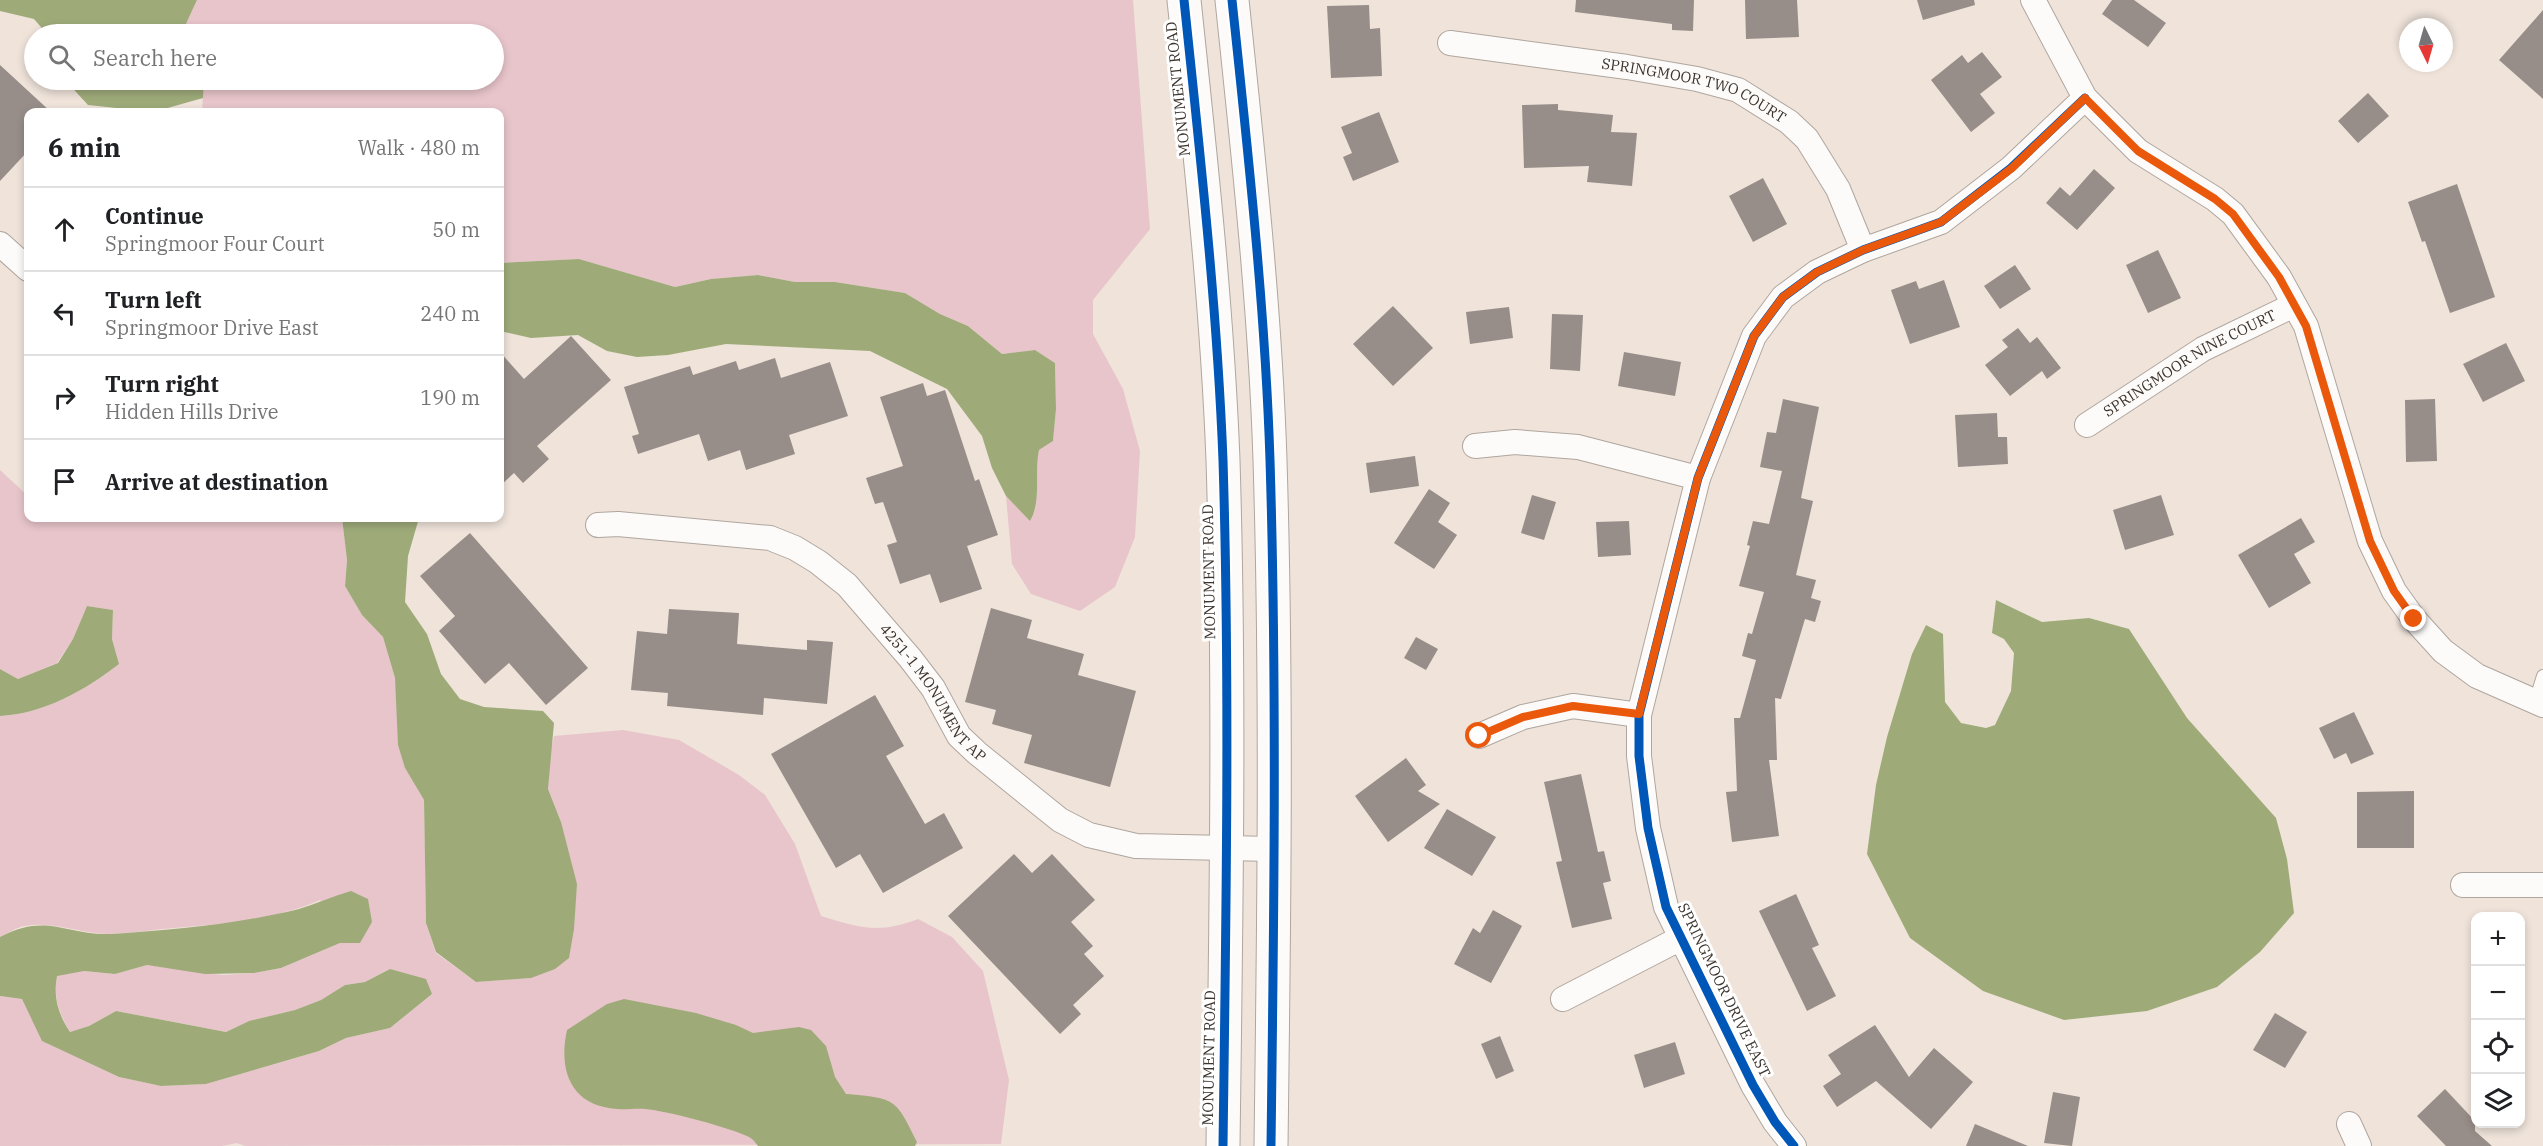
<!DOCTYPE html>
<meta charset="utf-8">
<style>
body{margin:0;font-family:"IBM Plex Serif",serif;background:#f6f6f6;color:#202124}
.controls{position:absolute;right:18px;bottom:18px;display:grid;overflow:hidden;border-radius:12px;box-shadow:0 3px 9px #0003}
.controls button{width:54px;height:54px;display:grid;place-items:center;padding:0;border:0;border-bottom:2px solid #e0e0e0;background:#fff;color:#202124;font:30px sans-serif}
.compass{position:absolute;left:2399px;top:18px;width:54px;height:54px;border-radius:50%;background:#fff;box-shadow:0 3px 9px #0003;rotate:175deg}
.stop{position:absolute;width:18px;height:18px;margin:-14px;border:4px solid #ea580c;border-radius:50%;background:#fff}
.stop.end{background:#ea580c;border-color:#fff;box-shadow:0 2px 6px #0008}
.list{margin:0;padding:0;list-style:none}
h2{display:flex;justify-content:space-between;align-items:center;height:78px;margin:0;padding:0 24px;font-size:26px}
h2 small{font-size:20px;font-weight:400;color:#757577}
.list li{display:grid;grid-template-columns:39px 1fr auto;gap:18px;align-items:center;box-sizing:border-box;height:84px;padding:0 24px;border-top:2px solid #e0e0e0}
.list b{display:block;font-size:22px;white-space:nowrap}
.list p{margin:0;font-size:20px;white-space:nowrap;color:#757577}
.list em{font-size:20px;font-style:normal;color:#757577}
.icon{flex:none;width:33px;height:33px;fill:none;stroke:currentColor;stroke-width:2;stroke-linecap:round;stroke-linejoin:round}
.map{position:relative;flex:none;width:2543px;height:1146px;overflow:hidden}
.search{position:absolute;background:#fff;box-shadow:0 3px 9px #0003;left:24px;top:24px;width:480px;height:66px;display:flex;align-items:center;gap:15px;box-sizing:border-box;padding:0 21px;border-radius:33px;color:#757577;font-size:22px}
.panel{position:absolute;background:#fff;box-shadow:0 3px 9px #0003;left:24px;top:108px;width:480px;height:414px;border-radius:12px}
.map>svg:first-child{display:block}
</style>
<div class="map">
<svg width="2543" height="1146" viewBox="0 0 2543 1146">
<rect width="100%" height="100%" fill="#efe3da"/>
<path fill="#e8c5cb" d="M 197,0 L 1133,0 L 1150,229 L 1093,300 L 1093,334 L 1123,389 L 1140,451 L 1135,537 L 1115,587 L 1080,611 L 1031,594 L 1012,564 L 1006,496 L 1030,520 C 1042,500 1034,473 1039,450 L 1053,441 L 1056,409 L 1055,363 L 1035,350 L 1002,354 L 968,326 L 940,314 L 905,293 L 835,282 L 795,282 L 758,275 L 711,279 L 675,287 L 579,259 L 500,263 L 500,112 L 202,112 L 204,80 L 494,80 L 494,34 L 189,34 L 185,26 Z
M 0,470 L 28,496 L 28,518 L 342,518 L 347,560 L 345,586 L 362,615 L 383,637 L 395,678 L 405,768 L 424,800 L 426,923 L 436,953 L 476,982 L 531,978 L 561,822 L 548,789 L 549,759 L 554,736 L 623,730 L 679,740 L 739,775 L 765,795 L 795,844 L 821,916 C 859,928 880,934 918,919 L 952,937 L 983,971 L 1009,1080 L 1001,1144 L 245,1146 L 237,1143 L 222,1146 L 0,1146 L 0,996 L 22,999 L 43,1041 L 119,1077 L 161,1086 L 206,1084 L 319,1051 L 346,1038 L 390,1028 L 432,994 L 390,969 L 365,982 L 345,985 L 321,1000 L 295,1010 L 249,1021 L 226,1032 L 116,1011 L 89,1026 L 70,1032 C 59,1013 53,997 57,975 L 84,971 L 115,974 L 147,965 L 223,975 L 254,973 L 281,968 L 340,943 L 360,943 L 320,900 C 272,921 214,925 162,929 C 144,931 125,934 107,934 C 80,933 51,921 25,926 C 17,927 8,933 0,937 L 0,716 C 43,714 86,690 119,664 L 112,639 L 113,610 L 87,606 L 73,639 L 57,663 L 18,679 L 0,669 Z"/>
<path fill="#9eab79" d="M 0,0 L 197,0 L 185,26 L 189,34 L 47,34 L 34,19 L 0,11 Z
M 65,80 L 204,80 L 203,98 L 164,109 L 126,109 L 88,105 Z
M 579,259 L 675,287 L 711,279 L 758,275 L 795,282 L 835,282 L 905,293 L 940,314 L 968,326 L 1002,354 L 1035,350 L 1055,363 L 1056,409 L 1053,441 L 1039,450 C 1034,474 1042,500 1030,521 L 1006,496 L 992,468 L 982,436 L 947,389 L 870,351 L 726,344 L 668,355 L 637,357 L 607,351 L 578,335 L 531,338 L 500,331 L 500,263 Z
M 342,518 L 419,518 L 408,556 L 405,602 L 427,634 L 441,674 L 460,699 L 484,707 L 543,711 L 554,723 L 548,789 L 561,822 L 577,884 L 574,929 L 569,958 L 555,969 L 531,978 L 476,982 L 436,952 L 426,923 L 424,800 L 405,768 L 398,745 L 395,678 L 383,637 L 362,615 L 345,586 L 347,560 Z
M 1996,600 L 2042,622 L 2089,618 L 2129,629 L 2187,718 L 2276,818 L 2287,859 L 2294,913 L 2260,952 L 2217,987 L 2147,1011 L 2064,1020 L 1983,991 L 1910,938 L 1867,854 L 1876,785 L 1887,737 L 1912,654 L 1926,625 L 1943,634 L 1945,702 L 1961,723 L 1986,728 L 1995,725 L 2011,691 L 2014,653 L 2004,639 L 1992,633 Z
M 87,606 L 113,610 L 112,639 L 119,664 C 86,690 43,714 0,716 L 0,669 L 18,679 L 58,663 L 73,639 Z
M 351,891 L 368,899 L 372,922 L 360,943 L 340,943 L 281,968 L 254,973 L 205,974 L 147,965 L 115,974 L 84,971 L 57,976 C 53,997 58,1014 70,1032 L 89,1026 L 116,1011 L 226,1032 L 249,1021 L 295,1010 L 321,1000 L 345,985 L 365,982 L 390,969 L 426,979 L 432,994 L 390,1028 L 346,1038 L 319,1051 L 206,1084 L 161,1086 L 119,1077 L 42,1041 L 22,999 L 0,996 L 0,937 C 48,912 65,936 112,934 C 174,930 238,924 299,909 C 316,904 333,896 351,891 Z
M 624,999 L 696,1013 L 736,1025 L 753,1033 L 799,1027 L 811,1030 L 826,1046 L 835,1077 L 846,1094 C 896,1098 896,1099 917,1142 L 915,1146 L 758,1146 C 755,1142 753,1139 749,1137 C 728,1127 667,1111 645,1109 C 636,1108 627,1110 617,1109 C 571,1106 558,1071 567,1030 L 607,1004 Z"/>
<path fill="#988e89" d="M 1576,0 L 1694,0 L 1693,31 L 1672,30 L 1672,24 L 1575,12 Z
M 1745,0 L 1797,0 L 1799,37 L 1746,39 Z
M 1917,0 L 1974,0 L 1975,5 L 1923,20 Z
M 2112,0 L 2134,0 L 2166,23 L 2148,47 L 2102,14 Z
M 1369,5 L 1370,29 L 1380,28 L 1382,76 L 1331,78 L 1327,6 Z
M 2543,10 L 2543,99 L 2499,60 Z
M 1982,52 L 2002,77 L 1980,94 L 1995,113 L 1971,132 L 1931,80 L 1962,55 L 1968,63 Z
M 0,65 L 51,112 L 28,112 L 28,151 L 0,181 Z
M 2368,93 L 2389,116 L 2358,143 L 2338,121 Z
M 1558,104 L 1558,110 L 1613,115 L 1611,132 L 1637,133 L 1632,186 L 1587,182 L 1589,166 L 1524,168 L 1522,105 Z
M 1379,112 L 1399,162 L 1353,181 L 1343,157 L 1352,153 L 1341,127 Z
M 2094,169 L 2115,188 L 2077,230 L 2046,203 L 2060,187 L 2070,196 Z
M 1763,178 L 1787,224 L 1753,242 L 1729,196 Z
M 2457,184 L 2495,297 L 2450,313 L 2425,241 L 2422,242 L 2408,202 Z
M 2158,250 L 2181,298 L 2148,313 L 2126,265 Z
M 2015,265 L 2031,289 L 2000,309 L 1984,286 Z
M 1944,280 L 1960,327 L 1910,344 L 1891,290 L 1916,281 L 1919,289 Z
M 1393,306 L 1433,348 L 1393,386 L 1353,344 Z
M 1509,307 L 1513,338 L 1470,344 L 1466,312 Z
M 1552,314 L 1583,315 L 1580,371 L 1550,369 Z
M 2018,328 L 2030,343 L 2037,337 L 2061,368 L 2047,379 L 2042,371 L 2010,396 L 1985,365 L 2008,347 L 2002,340 Z
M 571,336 L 611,380 L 537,446 L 549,459 L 523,483 L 514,473 L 500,486 L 500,352 L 524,379 Z
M 2506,343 L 2525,381 L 2483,402 L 2463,364 Z
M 1624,352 L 1681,362 L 1675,396 L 1618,386 Z
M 775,358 L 781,378 L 830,362 L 848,416 L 789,435 L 795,454 L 746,470 L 740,450 L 708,461 L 699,434 L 638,454 L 632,436 L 639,434 L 624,387 L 690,366 L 693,375 L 736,361 L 739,370 Z
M 923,383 L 927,396 L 945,390 L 975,481 L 979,479 L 998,535 L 967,546 L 982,589 L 940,603 L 930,574 L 900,584 L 887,545 L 897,542 L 883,502 L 875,504 L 866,478 L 903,466 L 880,397 Z
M 1783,399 L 1819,407 L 1801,498 L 1813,501 L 1796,575 L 1816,580 L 1811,598 L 1821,601 L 1815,622 L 1805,619 L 1781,699 L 1775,698 L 1777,760 L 1769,760 L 1779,836 L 1732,842 L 1726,792 L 1737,791 L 1734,718 L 1740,718 L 1756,660 L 1742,656 L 1748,633 L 1752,634 L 1764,592 L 1739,586 L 1750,546 L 1747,545 L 1753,521 L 1769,524 L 1782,471 L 1760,467 L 1767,432 L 1776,433 Z
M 2435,399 L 2437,461 L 2406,462 L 2405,400 Z
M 1997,413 L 1998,437 L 2007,437 L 2008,464 L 1958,467 L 1955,415 Z
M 1415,456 L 1419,486 L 1370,493 L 1366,463 Z
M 1429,489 L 1450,503 L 1438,522 L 1457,535 L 1434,569 L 1394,543 Z
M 1532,495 L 1556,502 L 1544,540 L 1521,533 Z
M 2161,495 L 2174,535 L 2125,550 L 2113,510 Z
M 2301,518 L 2315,542 L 2294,554 L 2311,583 L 2269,608 L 2238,555 Z
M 1629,521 L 1631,555 L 1598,557 L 1596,522 Z
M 470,533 L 588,668 L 546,705 L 509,663 L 485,684 L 439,631 L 455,616 L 420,576 Z
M 991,608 L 1032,620 L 1027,638 L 1084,654 L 1078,675 L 1136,691 L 1110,787 L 1024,763 L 1032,735 L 992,724 L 996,710 L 965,702 Z
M 669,609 L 739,613 L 737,644 L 807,650 L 807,640 L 833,642 L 827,704 L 764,698 L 763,715 L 667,706 L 668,693 L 631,690 L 637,631 L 667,634 Z
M 1416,637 L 1438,649 L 1426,670 L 1404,658 Z
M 875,695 L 904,746 L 886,756 L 925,824 L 944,813 L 963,848 L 883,893 L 860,854 L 836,868 L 771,754 Z
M 2354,712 L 2374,754 L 2351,764 L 2346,753 L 2334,759 L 2319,728 Z
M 1406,758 L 1426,785 L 1418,791 L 1440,804 L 1388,842 L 1355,796 Z
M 1581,774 L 1598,852 L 1604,851 L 1611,881 L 1603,883 L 1612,919 L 1572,928 L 1556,862 L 1562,861 L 1544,782 Z
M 2414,791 L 2414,848 L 2357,848 L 2357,792 Z
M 1447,809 L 1496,837 L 1472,876 L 1424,848 Z
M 1014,854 L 1032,873 L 1052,854 L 1095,900 L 1071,922 L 1093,946 L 1084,954 L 1104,976 L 1073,1005 L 1081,1014 L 1060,1034 L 948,916 Z
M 1796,894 L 1819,945 L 1812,948 L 1836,996 L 1807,1011 L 1759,911 Z
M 1493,910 L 1522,926 L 1491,983 L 1454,964 L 1473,928 L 1480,933 Z
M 2275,1013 L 2307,1032 L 2285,1068 L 2253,1050 Z
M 1875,1025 L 1909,1077 L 1934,1048 L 1973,1082 L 1931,1129 L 1876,1081 L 1837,1107 L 1823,1086 L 1841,1074 L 1828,1055 Z
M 1500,1036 L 1514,1071 L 1496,1079 L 1481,1044 Z
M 1675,1042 L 1685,1074 L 1644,1088 L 1634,1055 Z
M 2445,1089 L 2475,1121 L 2475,1131 L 2492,1146 L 2446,1146 L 2417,1116 Z
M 2053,1092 L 2080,1097 L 2072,1146 L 2044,1143 Z
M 1975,1124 L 2028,1146 L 1966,1146 Z"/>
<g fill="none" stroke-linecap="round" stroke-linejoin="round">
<defs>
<path id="lane" d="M 2535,702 L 2543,676"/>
<g id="street">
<path d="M 2033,0 L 2085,98 L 2138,151 L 2215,199 L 2233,214 L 2279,277 L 2306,326 L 2370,541 L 2394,591 L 2414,619 L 2443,651 L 2477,676 L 2543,705"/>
<path id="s1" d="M 1450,43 L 1627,67 L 1697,79 L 1738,90 L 1789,122 L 1807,139 L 1838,189 L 1863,250"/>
<path d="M 0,244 L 28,269"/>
<path id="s2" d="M 2087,425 L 2203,349 L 2294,305"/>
<path d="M 1475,446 L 1515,442 L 1578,447 L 1698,478"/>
<path id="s3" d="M 598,525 L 618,524 L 770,538 L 795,548 L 818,562 L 847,585 L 910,658 L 933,688 L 959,736 L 977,753 L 1060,820 L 1089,835 L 1136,846 L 1275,849"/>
<path d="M 1479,736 L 1523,717 L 1573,706 L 1639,715"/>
<path d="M 2463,885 L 2543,885"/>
<path d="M 1563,999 L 1681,938"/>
<path d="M 2349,1124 L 2359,1146"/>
<path d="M 1794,1146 L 1775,1122 L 1753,1085 L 1666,907 L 1648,828 L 1639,756 L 1639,715 L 1698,478 L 1754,336 L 1783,297 L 1817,272 L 1863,250 L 1941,222 L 2011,168 L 2085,98"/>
</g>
<path id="secondary" d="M 1184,0 C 1200,153 1217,306 1223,460 C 1230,688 1226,918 1223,1146
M 1232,0 C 1248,153 1265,306 1270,460 C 1277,688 1274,917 1271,1146"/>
</defs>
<use href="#lane" stroke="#afa69f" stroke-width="14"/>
<use href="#street" stroke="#afa69f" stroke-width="26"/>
<use href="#secondary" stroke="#afa69f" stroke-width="35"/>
<use href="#lane" stroke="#fdfbf9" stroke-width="12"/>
<use href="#street" stroke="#fdfbf9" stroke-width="24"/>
<use href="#secondary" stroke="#fdfbf9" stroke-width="33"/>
<defs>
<path id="cycleway" d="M 1184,0 C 1200,153 1217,306 1223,460 C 1230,688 1226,918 1223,1146
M 1232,0 C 1248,153 1265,306 1270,460 C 1277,688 1274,917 1271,1146
M 1794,1146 L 1775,1122 L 1753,1085 L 1666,907 L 1648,828 L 1639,756 L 1639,715 L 1698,478 L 1754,336 L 1783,297 L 1817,272 L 1863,250 L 1941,222 L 2011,168 L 2085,98"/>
</defs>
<use href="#cycleway" stroke="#fff" stroke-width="13"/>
<use href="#cycleway" stroke="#0057b8" stroke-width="9"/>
</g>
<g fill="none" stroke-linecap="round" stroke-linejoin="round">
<path stroke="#ea580c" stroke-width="8" d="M 1479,736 L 1523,717 L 1573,706 L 1639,714 L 1698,478 L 1754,336 L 1783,297 L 1817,272 L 1863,250 L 1941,222 L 2012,168 L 2085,98 L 2138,151 L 2215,199 L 2233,214 L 2279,277 L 2306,326 L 2370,541 L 2394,591 L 2414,619"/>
</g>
<g text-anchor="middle" stroke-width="6" stroke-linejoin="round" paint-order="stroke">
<g font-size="15" fill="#3c342e" stroke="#fff">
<text transform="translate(1178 89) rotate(-96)" y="5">MONUMENT ROAD</text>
<text dy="5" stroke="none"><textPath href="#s1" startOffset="250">SPRINGMOOR TWO COURT</textPath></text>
<text dy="5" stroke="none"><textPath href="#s2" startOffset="120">SPRINGMOOR NINE COURT</textPath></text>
<text transform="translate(1209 572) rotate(-91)" y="5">MONUMENT ROAD</text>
<text dy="5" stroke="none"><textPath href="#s3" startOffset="402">4251-1 MONUMENT AP</textPath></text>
<text transform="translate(1724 990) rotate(64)" y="5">SPRINGMOOR DRIVE EAST</text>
<text transform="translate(1209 1058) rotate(-89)" y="5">MONUMENT ROAD</text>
</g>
</g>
</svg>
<div class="controls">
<button>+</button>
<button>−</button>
<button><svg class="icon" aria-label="locate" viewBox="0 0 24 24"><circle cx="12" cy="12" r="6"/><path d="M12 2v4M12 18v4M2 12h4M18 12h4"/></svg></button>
<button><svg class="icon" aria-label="layers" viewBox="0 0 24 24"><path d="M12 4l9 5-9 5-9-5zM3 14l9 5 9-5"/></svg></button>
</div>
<svg class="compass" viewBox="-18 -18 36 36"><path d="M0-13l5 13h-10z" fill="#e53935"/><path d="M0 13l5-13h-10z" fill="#757577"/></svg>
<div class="stop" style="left:1479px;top:736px"></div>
<div class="stop end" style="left:2414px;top:619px"></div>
<div class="search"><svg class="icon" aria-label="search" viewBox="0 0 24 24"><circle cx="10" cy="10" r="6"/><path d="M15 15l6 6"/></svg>Search here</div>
<section class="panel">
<h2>6 min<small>Walk · 480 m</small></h2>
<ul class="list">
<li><svg class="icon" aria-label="ahead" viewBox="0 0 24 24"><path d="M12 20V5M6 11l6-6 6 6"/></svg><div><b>Continue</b><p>Springmoor Four Court</p></div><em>50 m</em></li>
<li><svg class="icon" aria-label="left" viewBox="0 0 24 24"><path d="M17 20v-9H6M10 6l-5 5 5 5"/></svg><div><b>Turn left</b><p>Springmoor Drive East</p></div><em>240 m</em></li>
<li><svg class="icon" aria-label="right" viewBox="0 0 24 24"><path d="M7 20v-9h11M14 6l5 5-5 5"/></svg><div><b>Turn right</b><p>Hidden Hills Drive</p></div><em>190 m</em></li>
<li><svg class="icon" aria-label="arrive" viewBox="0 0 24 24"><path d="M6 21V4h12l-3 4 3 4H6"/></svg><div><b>Arrive at destination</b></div></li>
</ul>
</section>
</div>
